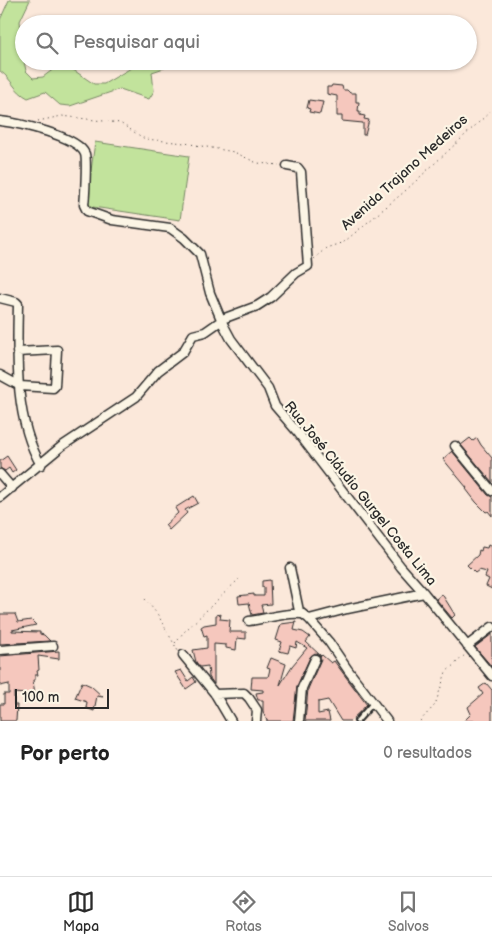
<!DOCTYPE html>
<html lang="pt">
<meta charset="utf-8">
<style>
body{margin:0;font-family:"Balsamiq Sans",sans-serif;background:#f2f2f2;color:#222}
.scale{position:absolute;left:15px;bottom:12px;width:94px;box-sizing:border-box;padding-left:5px;border:2px solid #2b2b2b;border-top:0;font-size:14px;line-height:18px;white-space:nowrap;color:#2b2b2b;-webkit-text-stroke:4px #fcf5e5;paint-order:stroke}
.list{margin:0;padding:0;list-style:none}
h2{display:flex;justify-content:space-between;align-items:center;height:65px;margin:0;padding:0 20px;font-size:21px}
h2 small{font-size:16px;font-weight:400;color:#767676}
.icon{flex:none;width:28px;height:28px;fill:none;stroke:currentColor;stroke-width:2;stroke-linecap:round;stroke-linejoin:round}
.map{position:relative;flex:none;width:492px;height:721px;overflow:hidden}
.search{position:absolute;background:#fff;box-shadow:0 1px 4px #0004;left:15px;right:15px;top:15px;height:55px;display:flex;align-items:center;gap:12px;box-sizing:border-box;padding:0 18px;border-radius:28px;color:#767676;font-size:19px}
.sheet{height:155px;background:#fff}
nav{display:flex;justify-content:space-around;align-items:center;box-sizing:border-box;height:70px;border-top:1px solid #e0e0e0;background:#fff;font-size:14px;color:#767676}
nav a{display:grid;justify-items:center;gap:2px}
nav .on{color:#2b2b2b}
.map>svg:first-child{display:block}
</style>
<div class="map">
<svg width="492" height="721" viewBox="0 0 492 721">
<rect width="100%" height="100%" fill="#fbe8da"/>
<filter id="ink" filterUnits="userSpaceOnUse"><feTurbulence type="fractalNoise" baseFrequency=".02" numOctaves="2"/><feDisplacementMap in="SourceGraphic" scale="10" xChannelSelector="R" yChannelSelector="G"/><feConvolveMatrix kernelMatrix="1 2 1 2 8 2 1 2 1" color-interpolation-filters="sRGB"/></filter>
<g filter="url(#ink)">
<path fill="#c2e39c" stroke="#768764" d="M 9,0 L 30,0 L 20,21 L 24,61 L 26,71 L 33,78 L 43,77 L 59,65 L 69,67 L 94,84 L 104,84 L 143,61 L 193,61 L 188,65 L 170,66 L 152,72 L 154,91 L 149,99 L 120,89 L 70,106 L 60,105 L 45,92 L 28,98 C 14,91 12,79 0,71 L 0,20 Z
M 95,142 L 189,156 L 180,220 L 86,206 Z"/>
<path fill="#f5c7bd" stroke="#2b2b2b" d="M 332,85 L 342,86 L 343,90 L 347,90 L 350,93 L 356,93 L 356,102 L 359,102 L 358,111 L 360,111 L 360,115 L 365,116 L 364,119 L 369,120 L 365,135 L 363,135 L 363,123 L 342,121 L 342,116 L 337,116 L 337,96 L 327,94 L 327,87 L 331,87 Z
M 309,100 L 323,102 L 320,114 L 309,112 L 310,109 L 307,108 Z
M 470,438 L 473,441 L 477,438 L 481,445 L 492,458 L 492,482 L 461,445 Z
M 452,451 L 488,495 L 492,497 L 492,516 L 488,511 L 486,512 L 476,502 L 466,489 L 467,488 L 443,459 Z
M 7,456 L 16,470 L 12,473 L 9,468 L 5,471 L 0,468 L 0,461 Z
M 194,496 L 198,503 L 185,510 L 187,513 L 169,530 L 165,525 L 178,513 L 175,508 Z
M 488,545 L 492,547 L 492,589 L 486,586 L 489,579 L 485,577 L 487,572 L 479,570 L 475,573 L 467,565 L 478,555 L 479,550 L 481,551 L 482,547 L 487,548 Z
M 270,580 L 271,604 L 261,605 L 263,613 L 252,615 L 249,603 L 239,604 L 238,596 L 254,594 L 254,596 L 264,596 L 264,587 L 262,587 L 262,581 Z
M 442,594 L 455,615 L 452,618 L 436,599 Z
M 0,614 L 15,614 L 18,622 L 31,620 L 36,625 L 12,630 L 12,631 L 40,632 L 40,634 L 44,635 L 50,641 L 0,644 Z
M 221,614 L 220,619 L 230,620 L 229,632 L 246,632 L 246,639 L 237,638 L 236,650 L 226,648 L 226,645 L 214,644 L 214,684 L 209,677 L 208,666 L 200,667 L 196,662 L 193,650 L 207,648 L 207,635 L 204,636 L 201,627 L 204,625 L 216,623 L 216,615 Z
M 296,622 L 294,630 L 303,632 L 310,637 L 306,642 L 321,656 L 322,655 L 331,663 L 334,661 L 367,705 L 350,721 L 341,721 L 328,700 L 318,702 L 318,714 L 328,712 L 330,721 L 305,721 L 308,689 L 321,659 L 319,655 L 315,653 L 310,657 L 297,686 L 293,721 L 267,721 L 263,711 L 263,700 L 258,700 L 256,693 L 263,692 L 263,690 L 251,689 L 252,677 L 268,677 L 270,669 L 267,668 L 271,658 L 286,664 L 280,685 L 292,666 L 307,648 L 297,642 L 296,648 L 290,646 L 288,653 L 279,651 L 282,642 L 276,640 L 281,624 Z
M 492,634 L 492,667 L 475,647 Z
M 59,651 L 59,659 L 38,656 L 39,670 L 37,671 L 38,675 L 35,675 L 35,680 L 33,680 L 35,696 L 26,697 L 26,694 L 14,693 L 14,705 L 17,705 L 16,721 L 0,721 L 0,704 L 4,704 L 4,694 L 9,694 L 9,684 L 0,686 L 0,656 Z
M 181,670 L 188,681 L 193,677 L 196,682 L 186,689 L 175,672 Z
M 82,682 L 91,686 L 103,697 L 97,696 L 94,711 L 86,708 L 87,702 L 75,698 Z
M 486,683 L 492,690 L 492,721 L 464,721 L 471,714 L 468,707 L 483,694 L 479,688 Z"/>
<g fill="none" stroke-linecap="round" stroke-linejoin="round">
<defs>
<path id="service" d="M 357,721 L 373,703"/>
<path id="minor" d="M 0,121 C 18,123 78,136 85,154 C 87,160 85,197 84,205 L 87,211 L 112,220 L 170,228 L 184,238 L 200,254 L 210,293 L 223,324 L 231,339 L 268,388 L 275,406 L 299,434 L 401,567 L 424,593 L 492,676
M 0,298 L 16,302 L 18,304 C 17,356 14,419 41,465
M 0,375 L 20,386 L 53,388 L 55,386 L 57,350 L 17,352
M 455,446 L 492,491
M 0,474 L 12,488
M 0,497 L 62,446 L 136,397 L 158,371 L 183,352 L 193,335 L 205,332 L 225,318 L 257,306 L 271,297 L 296,273 L 308,266 L 301,172 L 298,168 L 287,166
M 290,568 L 299,611 L 309,619 L 329,642 L 348,670 L 387,721
M 309,619 L 347,609 L 424,593
M 249,621 C 266,619 285,612 301,614
M 467,646 L 492,627
M 0,650 L 53,646
M 183,655 L 215,694 L 231,721
M 215,694 L 244,693 L 249,698 L 257,710 L 256,721
M 299,721 L 302,688 L 315,659"/>
</defs>
<use href="#service" stroke="#2b2b2b" stroke-width="8"/>
<use href="#minor" stroke="#2b2b2b" stroke-width="11"/>
<path stroke="#2b2b2b" stroke-width="1" stroke-dasharray="1 4" stroke-linecap="butt" d="M 38,121 L 62,116 L 120,123 L 145,139 L 185,143 L 234,152 L 257,163 L 279,165
M 314,259 L 326,248 L 344,242 L 404,192 L 492,110
M 145,599 L 158,615 L 178,651
M 175,643 L 183,633 L 239,579
M 420,721 L 435,705 L 446,672 L 466,654"/>
<use href="#service" stroke="#fcf5e5" stroke-width="4"/>
<use href="#minor" stroke="#fcf5e5" stroke-width="8"/>
</g>
</g>
<g text-anchor="middle" stroke-width="4.5" stroke-linejoin="round" paint-order="stroke">
<g font-size="14" fill="#2b2b2b" stroke="#fcf5e5">
<text transform="translate(404 172) rotate(-42)" y="5">Avenida Trajano Medeiros</text>
<text transform="translate(361 493) rotate(51)" y="5">Rua José Cláudio Gurgel Costa Lima</text>
</g>
</g>
</svg>
<div class="scale">100 m</div>
<div class="search"><svg class="icon" aria-label="search" viewBox="0 0 24 24"><circle cx="10" cy="10" r="6"/><path d="M15 15l6 6"/></svg>Pesquisar aqui</div>
</div>
<section class="sheet">
<h2>Por perto<small>0 resultados</small></h2>
<ul class="list">
</ul>
</section>
<nav>
<a class="on"><svg class="icon" aria-label="map" viewBox="0 0 24 24"><path d="M3 6l6-2 6 2 6-2v14l-6 2-6-2-6 2zM9 4v14M15 6v14"/></svg>Mapa</a>
<a><svg class="icon" aria-label="directions" viewBox="0 0 24 24"><path d="M12 3l9 9-9 9-9-9zM9 14v-3h6M13 9l2 2-2 2"/></svg>Rotas</a>
<a><svg class="icon" aria-label="saved" viewBox="0 0 24 24"><path d="M7 4h10v16l-5-4-5 4z"/></svg>Salvos</a>
</nav>
